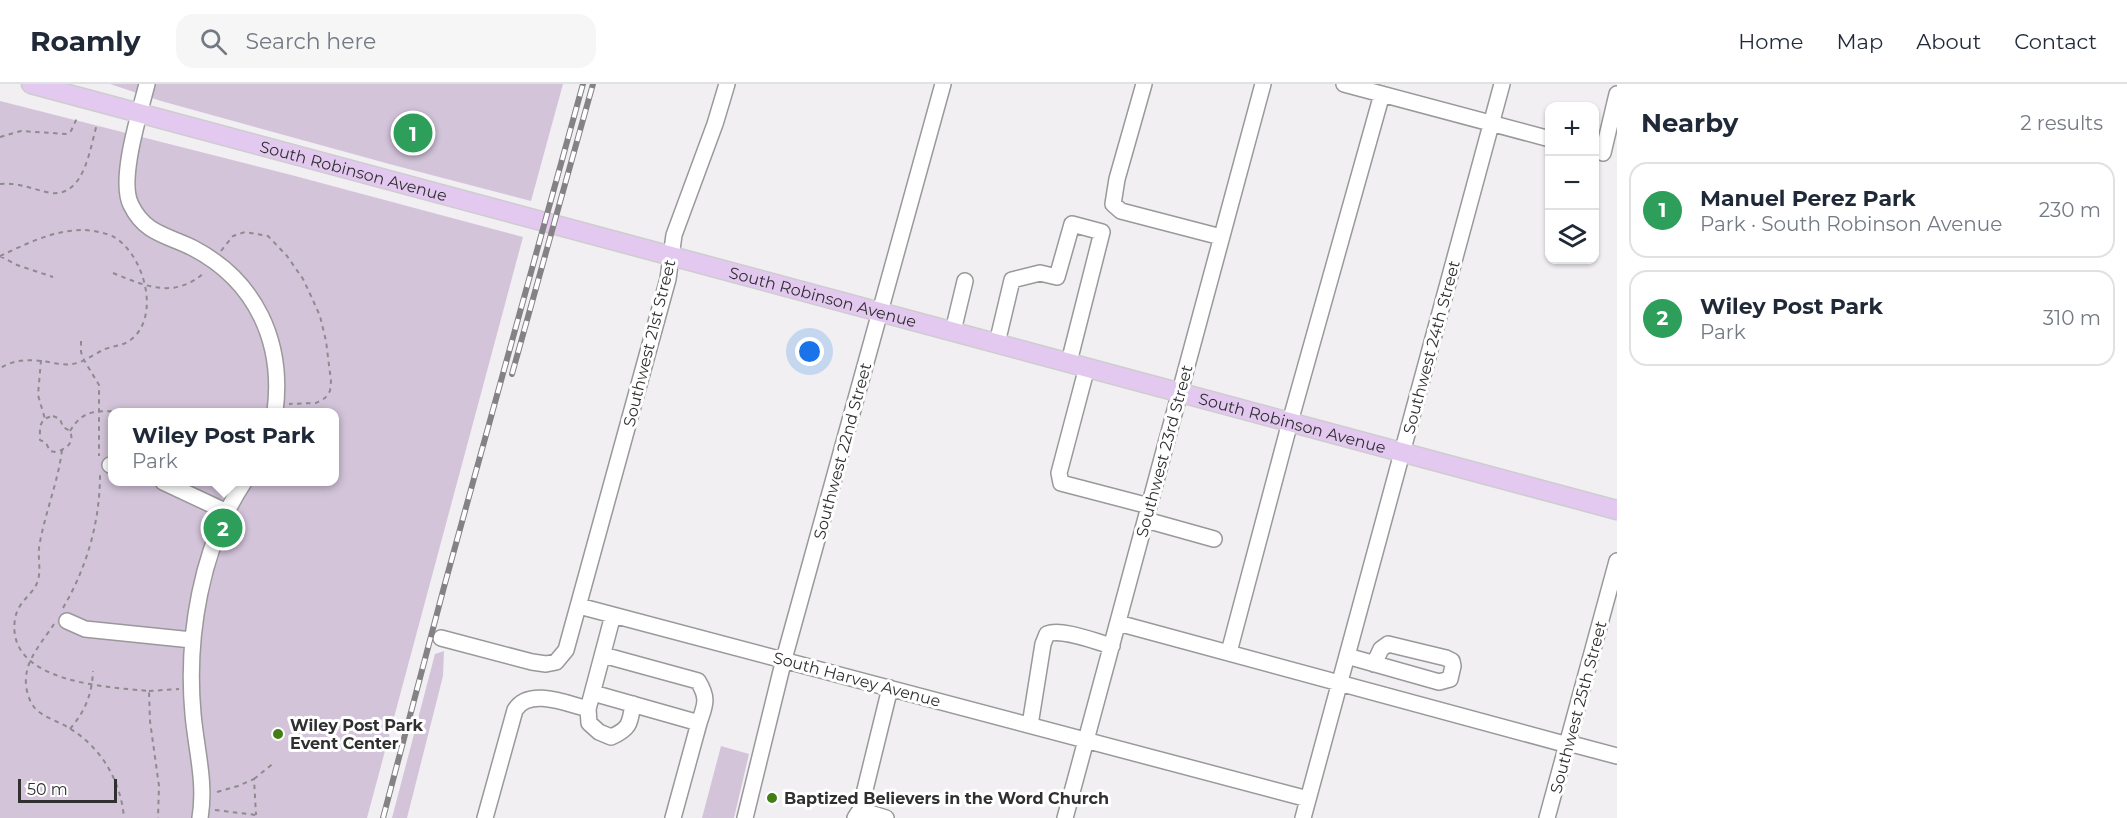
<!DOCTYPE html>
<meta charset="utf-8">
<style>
body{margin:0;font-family:Montserrat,sans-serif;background:#f6f6f7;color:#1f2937}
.controls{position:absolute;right:18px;top:18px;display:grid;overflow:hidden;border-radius:12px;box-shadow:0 2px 4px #0004}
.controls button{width:54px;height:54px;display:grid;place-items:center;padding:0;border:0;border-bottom:2px solid #e0e1e3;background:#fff;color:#1f2937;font:30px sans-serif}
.scale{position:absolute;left:18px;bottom:15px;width:99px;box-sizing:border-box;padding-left:6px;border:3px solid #313031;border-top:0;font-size:16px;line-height:21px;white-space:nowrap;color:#313031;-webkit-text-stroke:4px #fff;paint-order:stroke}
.you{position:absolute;left:810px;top:268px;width:21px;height:21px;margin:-15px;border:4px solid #fff;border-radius:50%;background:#1a73e8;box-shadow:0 0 0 9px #1a73e833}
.badge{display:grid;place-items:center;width:39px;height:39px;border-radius:50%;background:#437d16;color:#fff;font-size:20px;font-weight:700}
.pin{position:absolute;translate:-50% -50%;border:3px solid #fff;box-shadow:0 2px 6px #0006}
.popup{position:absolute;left:108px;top:324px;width:231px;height:78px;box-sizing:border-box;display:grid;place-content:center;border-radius:12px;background:#fff;filter:drop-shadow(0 2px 4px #0005);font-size:20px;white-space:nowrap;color:#747a83}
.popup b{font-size:22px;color:#1f2937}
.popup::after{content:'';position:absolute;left:50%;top:100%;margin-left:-12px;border:12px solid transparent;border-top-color:#fff}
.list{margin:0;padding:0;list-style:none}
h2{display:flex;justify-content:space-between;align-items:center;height:78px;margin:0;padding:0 24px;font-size:26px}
h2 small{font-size:20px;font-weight:400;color:#747a83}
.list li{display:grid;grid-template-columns:39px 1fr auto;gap:18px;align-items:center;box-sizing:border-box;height:96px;margin:0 12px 12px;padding:0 12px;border:2px solid #e0e1e3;border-radius:18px}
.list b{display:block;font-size:22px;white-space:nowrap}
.list p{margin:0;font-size:20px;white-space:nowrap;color:#747a83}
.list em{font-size:20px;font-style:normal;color:#747a83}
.icon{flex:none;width:33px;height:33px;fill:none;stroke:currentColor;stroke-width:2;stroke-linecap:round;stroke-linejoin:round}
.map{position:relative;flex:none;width:1617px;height:734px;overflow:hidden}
header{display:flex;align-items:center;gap:36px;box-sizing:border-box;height:84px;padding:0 30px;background:#fff;border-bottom:2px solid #e0e1e3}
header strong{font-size:28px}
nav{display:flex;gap:33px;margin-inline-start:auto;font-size:21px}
.search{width:420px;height:54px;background:#f6f6f7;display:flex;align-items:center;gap:15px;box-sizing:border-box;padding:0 21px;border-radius:18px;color:#747a83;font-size:22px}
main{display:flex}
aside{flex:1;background:#fff}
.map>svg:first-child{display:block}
</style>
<header>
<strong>Roamly</strong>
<div class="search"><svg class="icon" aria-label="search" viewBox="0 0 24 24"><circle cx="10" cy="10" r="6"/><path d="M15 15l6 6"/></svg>Search here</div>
<nav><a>Home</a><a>Map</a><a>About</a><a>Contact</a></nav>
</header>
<main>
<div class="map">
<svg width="1617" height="734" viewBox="0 0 1617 734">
<rect width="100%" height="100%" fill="#f1eff2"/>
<path fill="#d3c4da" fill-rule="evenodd" d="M 110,0 L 563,0 L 531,117 L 393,81 L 161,17 Z
M 0,17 L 295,92 L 523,153 L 367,734 L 0,734 ZM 112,328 L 334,328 L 334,398 L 112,398 Z
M 444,567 L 443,592 L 407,734 L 392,734 L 435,570 Z
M 721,662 L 749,670 L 734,734 L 702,734 Z"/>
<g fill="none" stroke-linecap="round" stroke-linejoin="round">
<defs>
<path id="minor" d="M 147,0 C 140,28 118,96 131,121 C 145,150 167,151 193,164 C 256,197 284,258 275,328
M 1144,0 L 1117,95 L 1113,120 L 1121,127 L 1221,153
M 1344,0 L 1550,55
M 1603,69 L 1617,10
M 953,247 L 965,197
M 997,259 L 1012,196 L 1040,189 L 1057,193 L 1072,140 L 1102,148 L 1069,278
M 1087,283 L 1059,389 L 1061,399 L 1149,422
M 110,381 L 112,381
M 163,398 L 227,428
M 1146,436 L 1214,455
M 579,522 L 1308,715
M 67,537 L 85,545 L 192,556
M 1118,539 L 1568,661
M 441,554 L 532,578 L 546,580 L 556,578 L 566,566 L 668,195 L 674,151 L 715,40 L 727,0
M 1229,568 L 1290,338 L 1382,10
M 603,571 L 698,597 C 709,615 705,621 699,639
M 1347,572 L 1439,598 L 1450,595 L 1453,582 L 1452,577 L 1446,574 L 1388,560 L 1381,565 L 1374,580
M 593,609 L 699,639 L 673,734
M 588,625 L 589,639 L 599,648 L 611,653 C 630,645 630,639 633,620
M 1030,641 L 1043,560 L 1047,550 C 1062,544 1096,558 1112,562
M 1568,659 L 1617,672
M 860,726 L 890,604
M 200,734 C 206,698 196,665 193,630 C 186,553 201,463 244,398
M 485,734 L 515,626 C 529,603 568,620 588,625 L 613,531
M 745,734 L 784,575 L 943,0
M 855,734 L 860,726 L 886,734
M 1065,734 L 1263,0
M 1303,734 L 1502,0
M 1547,734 L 1617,477"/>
<g id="major">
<path id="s1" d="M 31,0 L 1617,426"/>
</g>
</defs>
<use href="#minor" stroke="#99989a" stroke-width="18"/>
<use href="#major" stroke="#cecdce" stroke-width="21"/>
<path stroke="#8d8b8d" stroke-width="2" stroke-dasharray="4.5 4.5" stroke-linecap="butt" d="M 0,53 L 21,47 L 67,50 L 71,47 L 77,34
M 0,100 C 19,98 34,106 51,109 C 85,113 90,63 97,40
M 221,167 L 233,152 L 245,148 L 268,152 L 287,172 L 303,195 L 311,212 L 320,232 L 326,257 L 331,297 L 330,307 L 325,314 L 316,319 L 289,320
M 0,172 C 26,160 53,146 83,146 C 92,146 106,149 114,153 C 143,170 160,228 134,253 C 125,262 116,261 105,265 C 94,270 83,279 72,280 C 66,281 59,280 53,279 C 33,275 18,274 0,284
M 0,172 L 17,181 L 53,193
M 113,189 C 147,203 175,215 205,188
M 81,257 L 81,268 L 84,276 L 99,301 L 99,372
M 41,276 L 38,311 L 45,335
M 53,332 L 60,335 L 63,343 L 70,347 C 75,359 66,365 56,368 L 50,367 L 46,359 L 40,356 C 40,344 38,335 53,332 Z
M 70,347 C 84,323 101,327 126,328
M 62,366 C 58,399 44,431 39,464 C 38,475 41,486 38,496 C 34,511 18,516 15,535 C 5,599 108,603 149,607 L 150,637 L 159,702 L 158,734
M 63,524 C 87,483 100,438 100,390
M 54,540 C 45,554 30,571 27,587 C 24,598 27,614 34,623 C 42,633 58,637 69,644 C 101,663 121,697 124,734
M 149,607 L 179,605
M 70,645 C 85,627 92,611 93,587
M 254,695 L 275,678
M 217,708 L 238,702 L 254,695 L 256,731
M 215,726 L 256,731 L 256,734"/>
<use href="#minor" stroke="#fff" stroke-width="15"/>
<use href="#major" stroke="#e3c8f0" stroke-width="18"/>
<defs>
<path id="rail" d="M 512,290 L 593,0
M 383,734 L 444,503 L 583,0"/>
</defs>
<use href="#rail" stroke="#848284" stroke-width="6"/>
<use href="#rail" stroke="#fff" stroke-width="4" stroke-dasharray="11" stroke-linecap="butt"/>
</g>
<g fill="#437d16" stroke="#fff" stroke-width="2">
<circle cx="278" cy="650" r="6"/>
<circle cx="772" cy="714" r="6"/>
</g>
<g text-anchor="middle" stroke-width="6" stroke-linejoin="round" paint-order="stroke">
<g font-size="16" fill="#313031" stroke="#fff">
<text dy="6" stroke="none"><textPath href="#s1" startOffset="334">South Robinson Avenue</textPath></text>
<text dy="6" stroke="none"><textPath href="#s1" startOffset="820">South Robinson Avenue</textPath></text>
<text transform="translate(649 259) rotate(-76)" y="6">Southwest 21st Street</text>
<text transform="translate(1431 263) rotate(-75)" y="6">Southwest 24th Street</text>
<text dy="6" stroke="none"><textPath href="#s1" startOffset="1306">South Robinson Avenue</textPath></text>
<text transform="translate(842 367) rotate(-75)" y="6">Southwest 22nd Street</text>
<text transform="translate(1164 367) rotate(-75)" y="6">Southwest 23rd Street</text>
<text transform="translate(857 595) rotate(15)" y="6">South Harvey Avenue</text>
<text transform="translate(1578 623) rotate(-75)" y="6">Southwest 25th Street</text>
</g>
<g font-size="16" font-weight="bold" fill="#313031" stroke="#fff" text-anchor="start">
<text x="290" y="647">Wiley Post Park<tspan x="290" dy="18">Event Center</tspan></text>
<text x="784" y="720">Baptized Believers in the Word Church</text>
</g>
</g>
</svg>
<div class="controls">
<button>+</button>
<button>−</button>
<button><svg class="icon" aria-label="layers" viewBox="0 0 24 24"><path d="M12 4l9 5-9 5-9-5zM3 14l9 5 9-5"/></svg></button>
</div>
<div class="scale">50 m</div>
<div class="you"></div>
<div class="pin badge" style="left:413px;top:49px;background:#2e9e5b">1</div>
<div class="pin badge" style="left:223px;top:444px;background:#2e9e5b">2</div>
<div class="popup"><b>Wiley Post Park</b>Park</div>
</div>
<aside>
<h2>Nearby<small>2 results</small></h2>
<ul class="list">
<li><span class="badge" style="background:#2e9e5b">1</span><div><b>Manuel Perez Park</b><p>Park · South Robinson Avenue</p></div><em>230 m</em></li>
<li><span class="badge" style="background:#2e9e5b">2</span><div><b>Wiley Post Park</b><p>Park</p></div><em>310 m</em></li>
</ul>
</aside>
</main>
